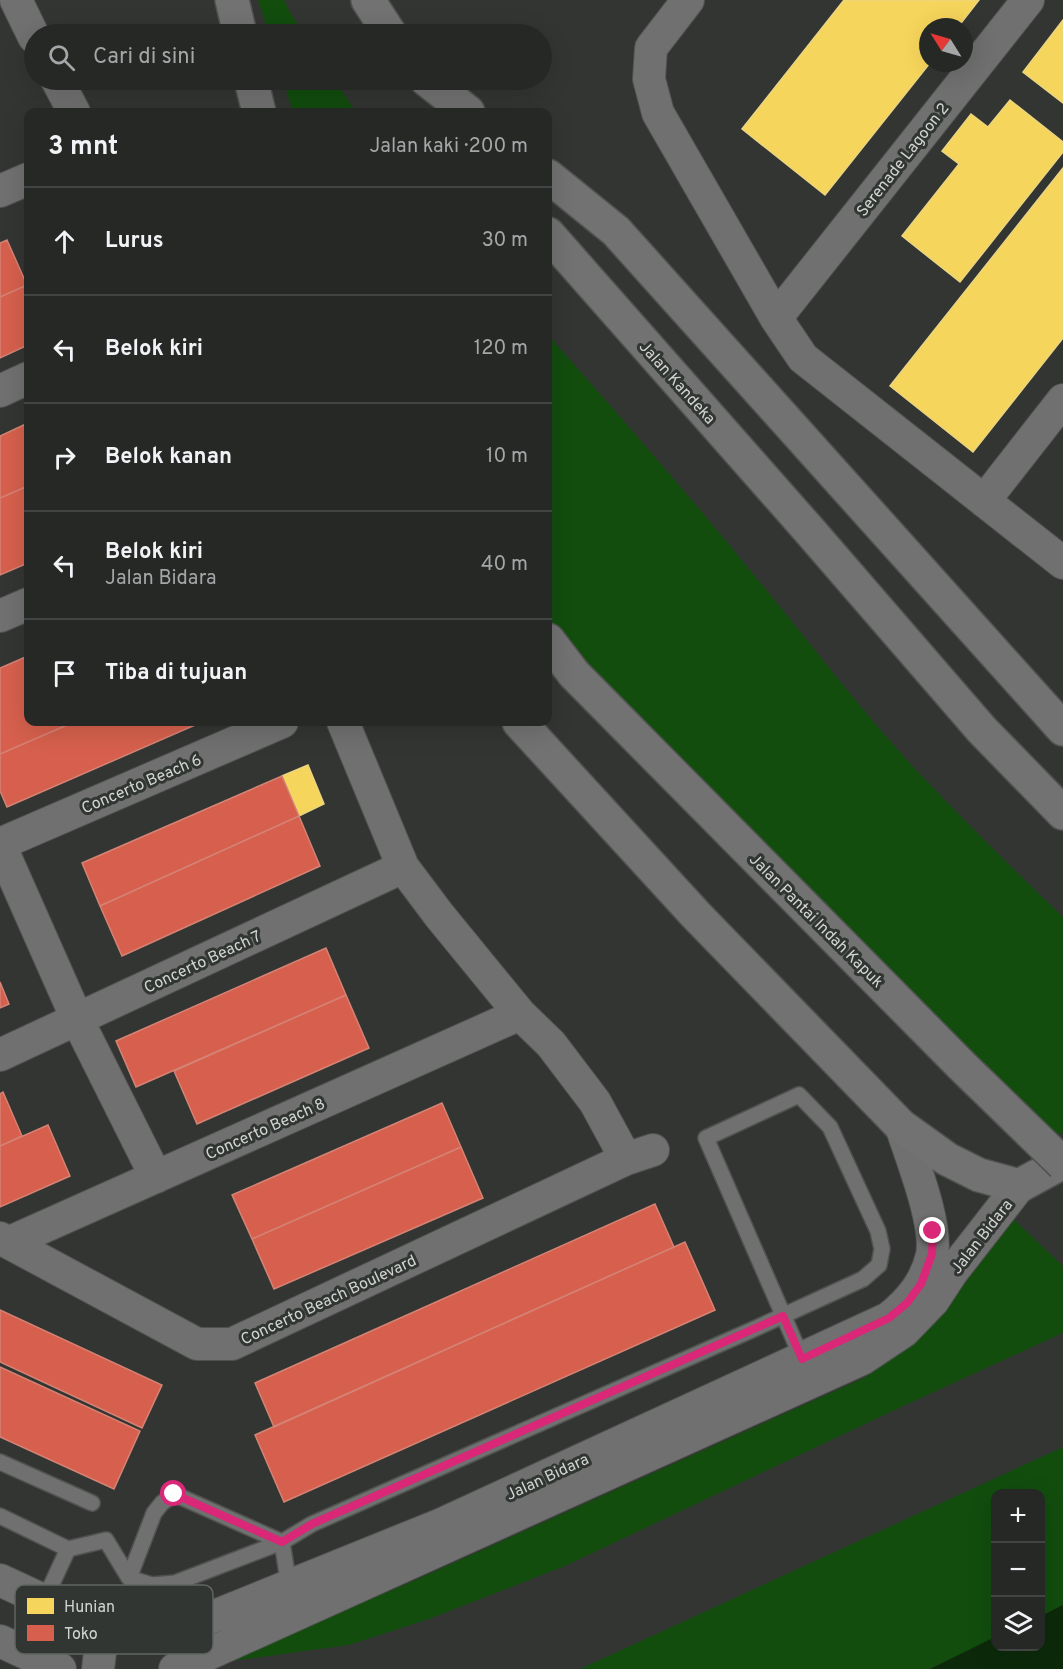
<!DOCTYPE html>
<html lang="id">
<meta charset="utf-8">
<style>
body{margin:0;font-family:Overpass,sans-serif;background:#2e302e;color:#f1f3f6}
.controls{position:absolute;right:18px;bottom:18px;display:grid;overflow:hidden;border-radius:12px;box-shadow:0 6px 24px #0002}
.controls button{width:54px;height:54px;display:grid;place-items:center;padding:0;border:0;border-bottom:2px solid #424443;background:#262826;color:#f1f3f6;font:30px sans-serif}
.compass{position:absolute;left:919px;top:18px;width:54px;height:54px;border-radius:50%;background:#262826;box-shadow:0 6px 24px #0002;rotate:307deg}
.stop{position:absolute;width:18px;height:18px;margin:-14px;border:4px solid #db2777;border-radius:50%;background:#fff}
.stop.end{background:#db2777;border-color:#fff;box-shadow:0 2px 6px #0008}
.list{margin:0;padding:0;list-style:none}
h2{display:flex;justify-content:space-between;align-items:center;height:78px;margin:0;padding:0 24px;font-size:26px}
h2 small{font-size:20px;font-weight:400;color:#a4a6a7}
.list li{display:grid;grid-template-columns:39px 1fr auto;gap:18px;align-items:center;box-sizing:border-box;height:108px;padding:0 24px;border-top:2px solid #424443}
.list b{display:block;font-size:22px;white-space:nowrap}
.list p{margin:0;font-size:20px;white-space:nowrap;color:#a4a6a7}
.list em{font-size:20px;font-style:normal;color:#a4a6a7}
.icon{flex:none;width:33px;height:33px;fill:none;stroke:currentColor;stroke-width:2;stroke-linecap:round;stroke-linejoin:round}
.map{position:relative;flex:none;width:1063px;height:1669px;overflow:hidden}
.search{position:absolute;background:#262826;box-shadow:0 6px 24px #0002;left:24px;top:24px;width:528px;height:66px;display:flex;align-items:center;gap:15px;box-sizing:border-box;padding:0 21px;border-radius:33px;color:#a4a6a7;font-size:22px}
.panel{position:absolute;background:#262826;box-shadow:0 6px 24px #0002;left:24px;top:108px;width:528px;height:618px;border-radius:12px}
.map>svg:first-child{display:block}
</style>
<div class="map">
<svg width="1063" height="1669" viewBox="0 0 1063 1669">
<rect width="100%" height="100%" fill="#333533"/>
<path fill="#124d0e" d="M 258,0 L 284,0 L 291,14 L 304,34 L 269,34 Z
M 283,80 L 334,80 L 356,112 L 293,112 Z
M 548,335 C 619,415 690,496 758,580 C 811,644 862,712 918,772 C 965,822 1014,870 1063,917 L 1063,1132 L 1051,1138 L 590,674 L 548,623 Z
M 1007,1213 L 1063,1266 L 1063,1333 L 899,1408 L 565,1566 L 429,1619 L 349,1645 L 224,1662 L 411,1582 L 866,1377 L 903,1348 Z
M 1063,1447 L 1063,1605 L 1041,1616 L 1040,1494 L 996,1494 L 995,1637 L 930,1669 L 580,1669 Z"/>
<path fill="#0c2a0a" d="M 1063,1605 L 1063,1669 L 930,1669 L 995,1637 L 996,1646 L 1040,1646 L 1041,1616 Z"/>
<path fill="#f6d55c" stroke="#ebd57f" stroke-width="1.5" d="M 844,0 L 979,0 L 958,27 L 928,27 L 928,63 L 930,63 L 825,195 L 742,129 Z
M 1063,20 L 1063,103 L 1023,72 Z
M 1010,100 L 1063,142 L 1063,152 L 960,282 L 902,236 L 959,164 L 942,151 L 971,114 L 988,127 Z
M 1063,168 L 1063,338 L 973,452 L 890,386 Z
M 308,765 L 324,804 L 299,816 L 282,776 Z"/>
<path fill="#d6604d" stroke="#d58375" stroke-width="1.5" d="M 7,240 L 27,285 L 0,297 L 0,243 Z
M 27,285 L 28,290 L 28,345 L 0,358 L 0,297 Z
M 28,423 L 28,486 L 0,498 L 0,436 Z
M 28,486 L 28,563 L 0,575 L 0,498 Z
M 28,656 L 28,722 L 74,722 L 0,754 L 0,668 Z
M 74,722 L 202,722 L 7,807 L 0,791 L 0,754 Z
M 282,776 L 299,816 L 100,906 L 82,863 Z
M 299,816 L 320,866 L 122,956 L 100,906 Z
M 326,948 L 346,995 L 136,1087 L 116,1041 Z
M 0,982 L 9,1004 L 0,1008 Z
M 346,995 L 369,1048 L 197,1124 L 174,1071 Z
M 3,1092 L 22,1136 L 0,1146 L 0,1094 Z
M 442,1103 L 461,1147 L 252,1239 L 232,1195 Z
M 48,1125 L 70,1176 L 0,1207 L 0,1146 Z
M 461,1147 L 483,1198 L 274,1289 L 252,1239 Z
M 655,1204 L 674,1247 L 274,1427 L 255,1383 Z
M 685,1242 L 715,1310 L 284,1502 L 255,1435 Z
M 0,1310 L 162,1385 L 142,1428 L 0,1362 Z
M 0,1367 L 140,1431 L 114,1489 L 0,1437 Z"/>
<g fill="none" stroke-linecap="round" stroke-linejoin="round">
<defs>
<path id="service" d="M 0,1462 L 92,1503
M 0,1516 L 68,1549 L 106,1540 L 129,1578 L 152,1585 L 175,1583 L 282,1542 L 312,1524 L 754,1329 L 863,1279 L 879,1265 L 882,1249 L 878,1231 L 830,1127 L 799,1095 L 706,1138 L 804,1363
M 282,1542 L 289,1586
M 129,1578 L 154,1513 L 162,1503 L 174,1494 L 282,1542
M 44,1601 L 68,1549"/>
<path id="minor" d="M 16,0 L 34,37
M 688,0 L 651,48 L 649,79 L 658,113 L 776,318 L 803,358 L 1063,563
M 57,80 L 74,112
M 0,191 L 28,179
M 776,318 L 1028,0
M 0,391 L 28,378
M 984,501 L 1063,400
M 0,616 L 28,604
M 343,722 L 403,867 L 439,915 L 520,1014 L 551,1044 L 595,1102 L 626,1159
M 0,844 L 282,722
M 0,845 L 77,1019 L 156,1177
M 0,1055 L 403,867
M 0,1238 L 197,1344 L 232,1344 L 626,1159 L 653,1150
M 10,1242 L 520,1014
M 0,1580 L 103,1628 L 134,1634 L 149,1634 L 180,1630 L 442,1524 L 889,1318 C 910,1301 926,1282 932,1255 C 938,1224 911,1157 901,1126
M 0,1641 L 60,1669
M 98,1669 L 103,1628
M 175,1669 L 862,1359 L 904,1331 L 933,1301 L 952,1272 L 1019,1186"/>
<path id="secondary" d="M 232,0 L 240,34
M 368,0 L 390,34
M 251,80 L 259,112
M 427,80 L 468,112
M 548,176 L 616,231 L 1063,729
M 548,234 L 809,530 L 982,730 L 1063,813
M 548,640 L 574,674
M 519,722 L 696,915 L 901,1126 L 947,1159 L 979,1175 L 1019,1186 L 1063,1162"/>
</defs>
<use href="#service" stroke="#505250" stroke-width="18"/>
<use href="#minor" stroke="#505250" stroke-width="34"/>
<use href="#secondary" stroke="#505250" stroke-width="36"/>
<use href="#service" stroke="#6f706f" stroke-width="15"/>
<use href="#minor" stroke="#6f706f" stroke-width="32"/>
<use href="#secondary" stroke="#717271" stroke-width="33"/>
<defs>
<path id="secondary-bridge" d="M 574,674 L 962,1066 L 1063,1164"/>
</defs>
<use href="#secondary-bridge" stroke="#505250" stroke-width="36" stroke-linecap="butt"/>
<use href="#secondary-bridge" stroke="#717271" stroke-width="33"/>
</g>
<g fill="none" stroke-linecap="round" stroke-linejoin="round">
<path stroke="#db2777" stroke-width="8" d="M 174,1494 L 282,1542 L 312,1524 L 783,1316 L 802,1359 L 889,1318 L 907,1303 L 921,1284 L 932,1254 L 933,1231"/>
</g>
<g text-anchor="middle" stroke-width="6" stroke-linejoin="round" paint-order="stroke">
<g font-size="16" fill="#d2d4d2" stroke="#323632">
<text transform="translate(902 159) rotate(-52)" y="6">Serenade Lagoon 2</text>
<text transform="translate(678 382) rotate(48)" y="6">Jalan Kandeka</text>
<text transform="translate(141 783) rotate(-23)" y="6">Concerto Beach 6</text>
<text transform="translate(817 920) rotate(45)" y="6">Jalan Pantai Indah Kapuk</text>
<text transform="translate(202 961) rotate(-25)" y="6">Concerto Beach 7</text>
<text transform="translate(265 1128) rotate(-24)" y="6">Concerto Beach 8</text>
<text transform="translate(981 1236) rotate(-52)" y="6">Jalan Bidara</text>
<text transform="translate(328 1299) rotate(-25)" y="6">Concerto Beach Boulevard</text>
<text transform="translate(547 1476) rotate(-25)" y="6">Jalan Bidara</text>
</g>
</g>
<rect x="15" y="1585" width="198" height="69" rx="9" fill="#323632" stroke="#626562" stroke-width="1.5"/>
<rect x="27" y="1598" width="27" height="16" fill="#f6d55c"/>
<rect x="27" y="1625" width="27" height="16" fill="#d6604d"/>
<g font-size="16" fill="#d2d4d2">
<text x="64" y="1612">Hunian</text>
<text x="64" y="1639">Toko</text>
</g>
</svg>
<div class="controls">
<button>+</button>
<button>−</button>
<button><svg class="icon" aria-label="layers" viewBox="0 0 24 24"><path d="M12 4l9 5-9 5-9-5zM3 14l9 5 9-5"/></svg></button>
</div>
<svg class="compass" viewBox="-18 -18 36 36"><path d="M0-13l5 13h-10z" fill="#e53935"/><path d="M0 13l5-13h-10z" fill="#a4a6a7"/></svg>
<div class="stop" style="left:174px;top:1494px"></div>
<div class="stop end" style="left:933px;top:1231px"></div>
<div class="search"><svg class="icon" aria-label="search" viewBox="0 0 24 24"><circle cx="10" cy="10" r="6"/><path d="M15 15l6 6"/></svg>Cari di sini</div>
<section class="panel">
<h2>3 mnt<small>Jalan kaki · 200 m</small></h2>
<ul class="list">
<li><svg class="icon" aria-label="ahead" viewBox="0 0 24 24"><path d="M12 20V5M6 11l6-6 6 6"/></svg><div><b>Lurus</b></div><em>30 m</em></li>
<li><svg class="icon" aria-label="left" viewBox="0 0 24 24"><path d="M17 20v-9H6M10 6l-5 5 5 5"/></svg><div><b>Belok kiri</b></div><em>120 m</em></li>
<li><svg class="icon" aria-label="right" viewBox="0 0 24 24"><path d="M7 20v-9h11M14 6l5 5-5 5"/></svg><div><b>Belok kanan</b></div><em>10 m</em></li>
<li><svg class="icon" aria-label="left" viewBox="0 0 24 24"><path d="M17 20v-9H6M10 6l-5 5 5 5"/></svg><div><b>Belok kiri</b><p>Jalan Bidara</p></div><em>40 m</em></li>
<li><svg class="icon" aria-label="arrive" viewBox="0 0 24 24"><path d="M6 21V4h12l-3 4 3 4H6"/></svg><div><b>Tiba di tujuan</b></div></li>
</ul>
</section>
</div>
